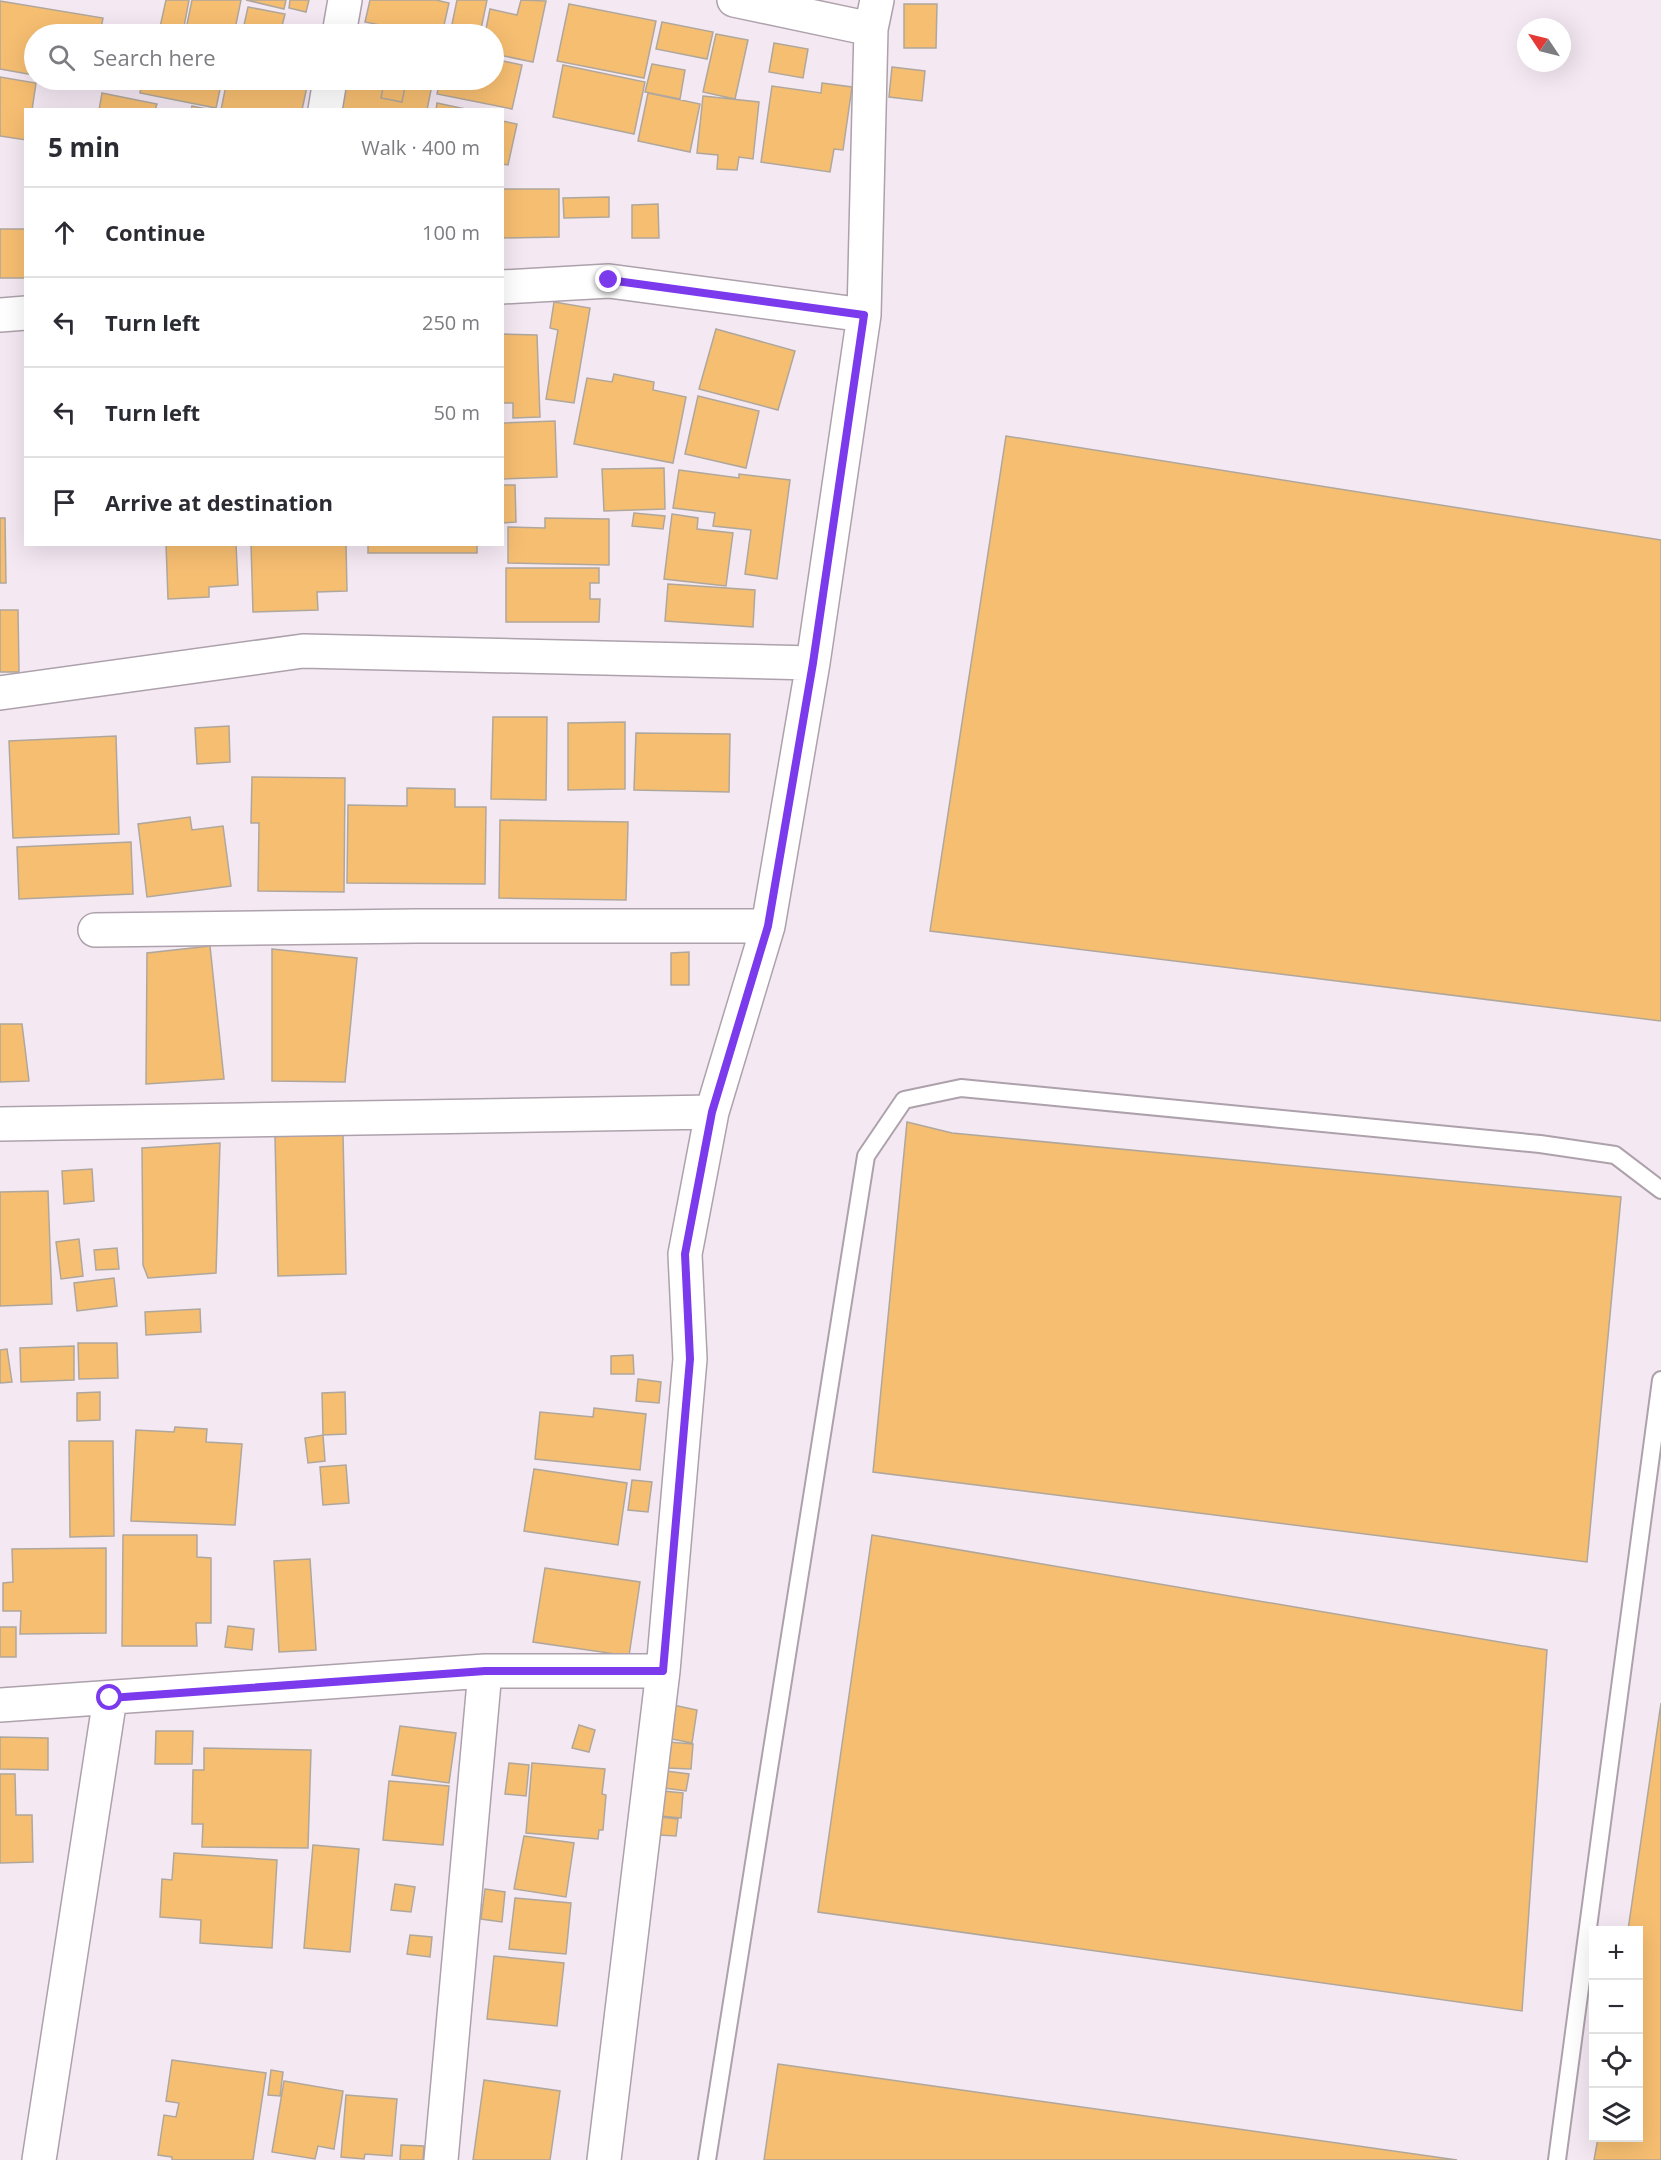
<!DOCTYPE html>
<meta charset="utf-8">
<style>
body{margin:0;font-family:"Open Sans",sans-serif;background:#f2f2f3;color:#2b2b33}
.controls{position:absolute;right:18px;bottom:18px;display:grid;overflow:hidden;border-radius:0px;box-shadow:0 6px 24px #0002}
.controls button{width:54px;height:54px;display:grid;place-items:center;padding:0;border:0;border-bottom:2px solid #e1e1e2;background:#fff;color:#2b2b33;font:30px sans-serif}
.compass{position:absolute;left:1517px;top:18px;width:54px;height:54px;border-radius:50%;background:#fff;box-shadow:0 6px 24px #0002;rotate:305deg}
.stop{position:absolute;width:18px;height:18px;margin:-14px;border:4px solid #7c3aed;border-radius:50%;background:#fff}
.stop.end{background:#7c3aed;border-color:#fff;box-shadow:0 2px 6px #0008}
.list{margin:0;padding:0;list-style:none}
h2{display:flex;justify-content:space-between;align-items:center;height:78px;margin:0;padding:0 24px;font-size:26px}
h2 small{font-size:20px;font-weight:400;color:#7c7c81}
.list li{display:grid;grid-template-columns:39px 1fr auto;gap:18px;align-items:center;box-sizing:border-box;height:90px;padding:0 24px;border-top:2px solid #e1e1e2}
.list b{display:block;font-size:22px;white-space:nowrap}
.list em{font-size:20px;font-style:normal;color:#7c7c81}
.icon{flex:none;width:33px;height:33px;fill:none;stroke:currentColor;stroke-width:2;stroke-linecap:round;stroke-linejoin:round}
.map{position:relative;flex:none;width:1661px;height:2160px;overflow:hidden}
.search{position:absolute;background:#fff;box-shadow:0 6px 24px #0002;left:24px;top:24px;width:480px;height:66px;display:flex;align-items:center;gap:15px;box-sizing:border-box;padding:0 21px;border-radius:33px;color:#7c7c81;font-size:22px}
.panel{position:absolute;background:#fff;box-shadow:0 6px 24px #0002;left:24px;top:108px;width:480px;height:438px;border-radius:0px}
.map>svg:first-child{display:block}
</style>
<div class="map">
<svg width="1661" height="2160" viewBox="0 0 1661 2160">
<rect width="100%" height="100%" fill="#f4e8f2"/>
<path fill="#f6be71" stroke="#b0a79c" stroke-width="1.5" d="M 166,0 L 189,0 L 183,32 L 160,27 Z
M 192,0 L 241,0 L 234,34 L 185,34 Z
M 246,0 L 286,0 L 284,9 Z
M 290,0 L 309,0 L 306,12 L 289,8 Z
M 370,0 L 436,0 L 449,3 L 442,34 L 425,34 L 365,22 Z
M 457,0 L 487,0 L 480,34 L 450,34 Z
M 521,0 L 546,1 L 533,62 L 494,54 L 494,34 L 485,34 L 490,9 L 517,15 Z
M 0,1 L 103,18 L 100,34 L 34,34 L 34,75 L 0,69 Z
M 569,4 L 656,21 L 644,78 L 557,61 Z
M 904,4 L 937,4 L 936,48 L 904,48 Z
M 248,7 L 285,14 L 280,34 L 242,34 Z
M 662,22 L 713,32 L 707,59 L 656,49 Z
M 363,27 L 398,34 L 361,34 Z
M 716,34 L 748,40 L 735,99 L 703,92 Z
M 774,43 L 808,49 L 803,78 L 769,72 Z
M 494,59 L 522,65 L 512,109 L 437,94 L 440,80 L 494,80 Z
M 652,64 L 685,70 L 680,99 L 645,92 Z
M 563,65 L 645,82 L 634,134 L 553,117 Z
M 892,67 L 925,71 L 922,101 L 889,97 Z
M 0,77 L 36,83 L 32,110 L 26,110 L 26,140 L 0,136 Z
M 61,80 L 92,80 L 91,85 Z
M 142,80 L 222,80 L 216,108 L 140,93 Z
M 227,80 L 296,80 L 308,82 L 302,110 L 221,110 Z
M 345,80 L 369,80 L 368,84 L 383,88 L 381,98 L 402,102 L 406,81 L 397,80 L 433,80 L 427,110 L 339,110 Z
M 369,80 L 406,81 L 402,102 L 381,98 L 383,88 L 368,84 Z
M 822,83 L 852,87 L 843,150 L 834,149 L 830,172 L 761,162 L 772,86 L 821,93 Z
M 102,93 L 157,104 L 155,110 L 99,110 Z
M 648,93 L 700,104 L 690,152 L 638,141 Z
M 703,96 L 759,102 L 753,159 L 739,157 L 737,170 L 717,169 L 718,155 L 697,153 Z
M 437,103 L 470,110 L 436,110 Z
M 192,106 L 211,110 L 191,110 Z
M 502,121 L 517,124 L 508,165 L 502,164 Z
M 502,189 L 559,189 L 559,237 L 502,238 Z
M 609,197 L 609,217 L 564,218 L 563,198 Z
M 658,204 L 659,238 L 632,238 L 632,205 Z
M 0,229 L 26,229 L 26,278 L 0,278 Z
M 554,302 L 590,308 L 574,403 L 546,399 L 558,330 L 550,328 Z
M 716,329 L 795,351 L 778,410 L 699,389 Z
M 502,334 L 537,335 L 540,417 L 513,418 L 513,403 L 502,403 Z
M 614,374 L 654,382 L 653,390 L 686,397 L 673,463 L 574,444 L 587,378 L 612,382 Z
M 698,396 L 759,411 L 746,468 L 685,454 Z
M 555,421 L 557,477 L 502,479 L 502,423 Z
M 1006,436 L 1661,540 L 1661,1021 L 930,931 Z
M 664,468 L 665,509 L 604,511 L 602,469 Z
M 679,470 L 739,478 L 739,474 L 790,480 L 777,579 L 745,574 L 751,530 L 713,526 L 715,513 L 673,508 Z
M 502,485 L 515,485 L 516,522 L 502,523 Z
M 634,513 L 665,516 L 663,529 L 632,526 Z
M 672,514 L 698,518 L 697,529 L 733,533 L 726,586 L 664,579 Z
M 0,518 L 5,518 L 6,583 L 0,583 Z
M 545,518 L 609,519 L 609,565 L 508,563 L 508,527 L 545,528 Z
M 166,544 L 236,544 L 238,585 L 209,587 L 209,597 L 168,599 Z
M 251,544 L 346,544 L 347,591 L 317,592 L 318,610 L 253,612 Z
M 368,544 L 477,544 L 477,553 L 368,553 Z
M 506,568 L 599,568 L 599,583 L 590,583 L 590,599 L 600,599 L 599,622 L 506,622 Z
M 668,584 L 755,590 L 753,627 L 665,621 Z
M 0,610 L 18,610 L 19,672 L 0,672 Z
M 493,717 L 547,717 L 546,800 L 491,799 Z
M 625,722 L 625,789 L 568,790 L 568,723 Z
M 229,726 L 230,762 L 197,764 L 195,728 Z
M 636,733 L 730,734 L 729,792 L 634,790 Z
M 116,736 L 119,834 L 13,838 L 9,741 Z
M 252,777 L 345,778 L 344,892 L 258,891 L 259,823 L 251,823 Z
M 407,788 L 455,789 L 455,807 L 486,807 L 485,884 L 347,883 L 348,805 L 407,806 Z
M 190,817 L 192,830 L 223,826 L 231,886 L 147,897 L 138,824 Z
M 500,820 L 628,822 L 626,900 L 499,898 Z
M 131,842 L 133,894 L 19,899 L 17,847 Z
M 210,946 L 224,1079 L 146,1084 L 147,953 Z
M 272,949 L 357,958 L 345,1082 L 272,1081 Z
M 689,952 L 689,985 L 671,985 L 671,953 Z
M 0,1024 L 22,1024 L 29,1081 L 0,1082 Z
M 907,1122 L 952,1133 L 1621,1197 L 1587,1562 L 873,1472 Z
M 343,1134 L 346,1274 L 278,1276 L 275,1136 Z
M 220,1143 L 216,1273 L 148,1278 L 143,1265 L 142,1148 Z
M 92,1169 L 94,1201 L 64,1204 L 62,1171 Z
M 48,1191 L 52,1304 L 0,1306 L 0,1192 Z
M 79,1239 L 83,1276 L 61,1279 L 56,1242 Z
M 117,1248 L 119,1269 L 96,1270 L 94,1250 Z
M 114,1278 L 117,1306 L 77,1311 L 74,1283 Z
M 200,1309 L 201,1332 L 146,1335 L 145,1312 Z
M 78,1343 L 117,1343 L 118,1378 L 79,1379 Z
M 74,1346 L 74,1380 L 21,1382 L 20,1348 Z
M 7,1349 L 12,1382 L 0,1383 L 0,1350 Z
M 633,1355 L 634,1374 L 611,1374 L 611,1356 Z
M 638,1379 L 661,1382 L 659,1403 L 636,1401 Z
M 100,1392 L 100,1420 L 77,1421 L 77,1393 Z
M 345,1392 L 346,1434 L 323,1435 L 322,1393 Z
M 594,1408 L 646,1414 L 640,1470 L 535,1459 L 540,1412 L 593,1417 Z
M 175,1427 L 207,1429 L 206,1442 L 242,1444 L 235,1525 L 131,1521 L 136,1430 L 174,1432 Z
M 323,1435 L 325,1461 L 308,1463 L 305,1438 Z
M 69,1441 L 113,1441 L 114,1536 L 70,1537 Z
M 346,1465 L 349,1503 L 323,1505 L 320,1467 Z
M 534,1469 L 627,1483 L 618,1545 L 524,1531 Z
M 632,1480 L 652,1482 L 648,1512 L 628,1510 Z
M 123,1535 L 197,1535 L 197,1557 L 211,1558 L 211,1623 L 196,1623 L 197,1646 L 122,1646 Z
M 872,1535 L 1547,1650 L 1522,2011 L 818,1912 Z
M 106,1548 L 106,1633 L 20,1634 L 21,1611 L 3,1611 L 3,1583 L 13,1582 L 12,1549 Z
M 310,1559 L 316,1650 L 279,1652 L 274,1561 Z
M 545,1568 L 640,1582 L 629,1656 L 533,1642 Z
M 228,1626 L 254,1629 L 252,1650 L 225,1647 Z
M 0,1627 L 16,1627 L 16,1657 L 0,1657 Z
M 1661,1703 L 1661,2160 L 1594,2160 L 1598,2138 L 1638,2138 L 1638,1930 L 1628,1930 Z
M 673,1705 L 697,1710 L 692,1743 L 667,1738 Z
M 579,1725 L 595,1730 L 589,1752 L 572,1748 Z
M 400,1726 L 456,1733 L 449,1783 L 392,1775 Z
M 156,1731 L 193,1731 L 192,1764 L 155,1764 Z
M 0,1737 L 48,1738 L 48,1770 L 0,1769 Z
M 668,1742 L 693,1744 L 691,1769 L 666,1768 Z
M 204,1748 L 311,1750 L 308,1848 L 202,1847 L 203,1824 L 192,1824 L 193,1770 L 204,1770 Z
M 509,1763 L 529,1765 L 526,1796 L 505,1794 Z
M 532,1763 L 605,1769 L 602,1794 L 606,1795 L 603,1830 L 599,1830 L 598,1839 L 526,1833 Z
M 666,1771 L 689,1774 L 686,1791 L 664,1788 Z
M 0,1774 L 15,1774 L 16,1815 L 32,1815 L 33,1862 L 0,1863 Z
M 389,1781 L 449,1786 L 443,1845 L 383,1840 Z
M 663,1791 L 683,1793 L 681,1818 L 660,1816 Z
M 661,1817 L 678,1819 L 676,1836 L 659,1835 Z
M 524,1836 L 574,1843 L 566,1897 L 514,1889 Z
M 313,1845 L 359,1849 L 350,1952 L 304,1948 Z
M 174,1853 L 277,1860 L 272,1948 L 200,1943 L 201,1920 L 160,1917 L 162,1879 L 172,1880 Z
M 395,1884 L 415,1887 L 411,1912 L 391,1910 Z
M 485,1889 L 505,1892 L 502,1922 L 481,1919 Z
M 515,1898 L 571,1903 L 566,1954 L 509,1949 Z
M 410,1935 L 432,1937 L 430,1957 L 407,1954 Z
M 494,1956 L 564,1963 L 557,2026 L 487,2019 Z
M 172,2060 L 266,2073 L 253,2160 L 172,2160 L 172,2157 L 158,2155 L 164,2115 L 176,2117 L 179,2103 L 166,2101 Z
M 778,2064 L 1457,2160 L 764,2160 Z
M 271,2070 L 283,2072 L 280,2096 L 268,2095 Z
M 484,2080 L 560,2091 L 550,2160 L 473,2160 Z
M 284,2081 L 343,2091 L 334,2149 L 318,2146 L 315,2159 L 272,2152 Z
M 346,2095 L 397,2099 L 392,2156 L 365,2154 L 364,2159 L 341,2157 Z
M 401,2145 L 424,2146 L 423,2160 L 400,2160 Z"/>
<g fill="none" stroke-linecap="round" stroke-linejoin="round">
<defs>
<path id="service" d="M 707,2160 L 866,1156 L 904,1100 L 961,1088 L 1540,1144 L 1615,1155 L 1661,1190
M 1557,2160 L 1661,1380"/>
<path id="minor" d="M 734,0 L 871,29
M 339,34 L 345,0
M 325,110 L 330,80
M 502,287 L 609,281 L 864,315
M 0,315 L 26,313
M 0,693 L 303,651 L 813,663
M 95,930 L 416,926 L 768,926
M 0,1124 L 712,1112
M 0,1705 L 485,1671 L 663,1671
M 39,2160 L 110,1698
M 441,2160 L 485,1671
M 604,2160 L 663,1671 L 690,1359 L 685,1254 L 712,1112 L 768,926 L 813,663 L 864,315 L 871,29 L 877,0"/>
</defs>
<use href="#service" stroke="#ada1ab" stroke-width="20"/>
<use href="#minor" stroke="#ada1ab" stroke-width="36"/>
<use href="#service" stroke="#fff" stroke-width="16"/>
<use href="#minor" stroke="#fff" stroke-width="33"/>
</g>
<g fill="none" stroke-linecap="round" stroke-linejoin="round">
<path stroke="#7c3aed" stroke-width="8" d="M 110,1698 L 485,1671 L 663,1671 L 690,1359 L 685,1254 L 712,1112 L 768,926 L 813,663 L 864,315 L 609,280"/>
</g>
</svg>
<div class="controls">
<button>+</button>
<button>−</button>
<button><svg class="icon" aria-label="locate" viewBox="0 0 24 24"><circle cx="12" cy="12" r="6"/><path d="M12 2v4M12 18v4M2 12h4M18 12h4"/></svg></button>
<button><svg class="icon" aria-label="layers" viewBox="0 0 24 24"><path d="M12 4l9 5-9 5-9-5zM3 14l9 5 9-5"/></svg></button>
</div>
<svg class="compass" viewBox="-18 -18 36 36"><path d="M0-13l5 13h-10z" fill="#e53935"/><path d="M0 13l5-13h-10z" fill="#7c7c81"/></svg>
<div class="stop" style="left:110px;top:1698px"></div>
<div class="stop end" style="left:609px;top:280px"></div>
<div class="search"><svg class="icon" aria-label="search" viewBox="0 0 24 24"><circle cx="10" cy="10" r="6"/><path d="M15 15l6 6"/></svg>Search here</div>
<section class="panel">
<h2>5 min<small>Walk · 400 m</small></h2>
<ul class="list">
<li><svg class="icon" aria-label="ahead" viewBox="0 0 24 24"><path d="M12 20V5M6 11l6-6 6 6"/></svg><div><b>Continue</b></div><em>100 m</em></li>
<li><svg class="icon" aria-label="left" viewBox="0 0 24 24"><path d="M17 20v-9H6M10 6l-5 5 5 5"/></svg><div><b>Turn left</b></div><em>250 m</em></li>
<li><svg class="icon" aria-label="left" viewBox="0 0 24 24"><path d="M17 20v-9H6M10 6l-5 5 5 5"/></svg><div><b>Turn left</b></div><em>50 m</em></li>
<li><svg class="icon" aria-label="arrive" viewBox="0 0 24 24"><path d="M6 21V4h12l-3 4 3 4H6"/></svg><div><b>Arrive at destination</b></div></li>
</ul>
</section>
</div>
